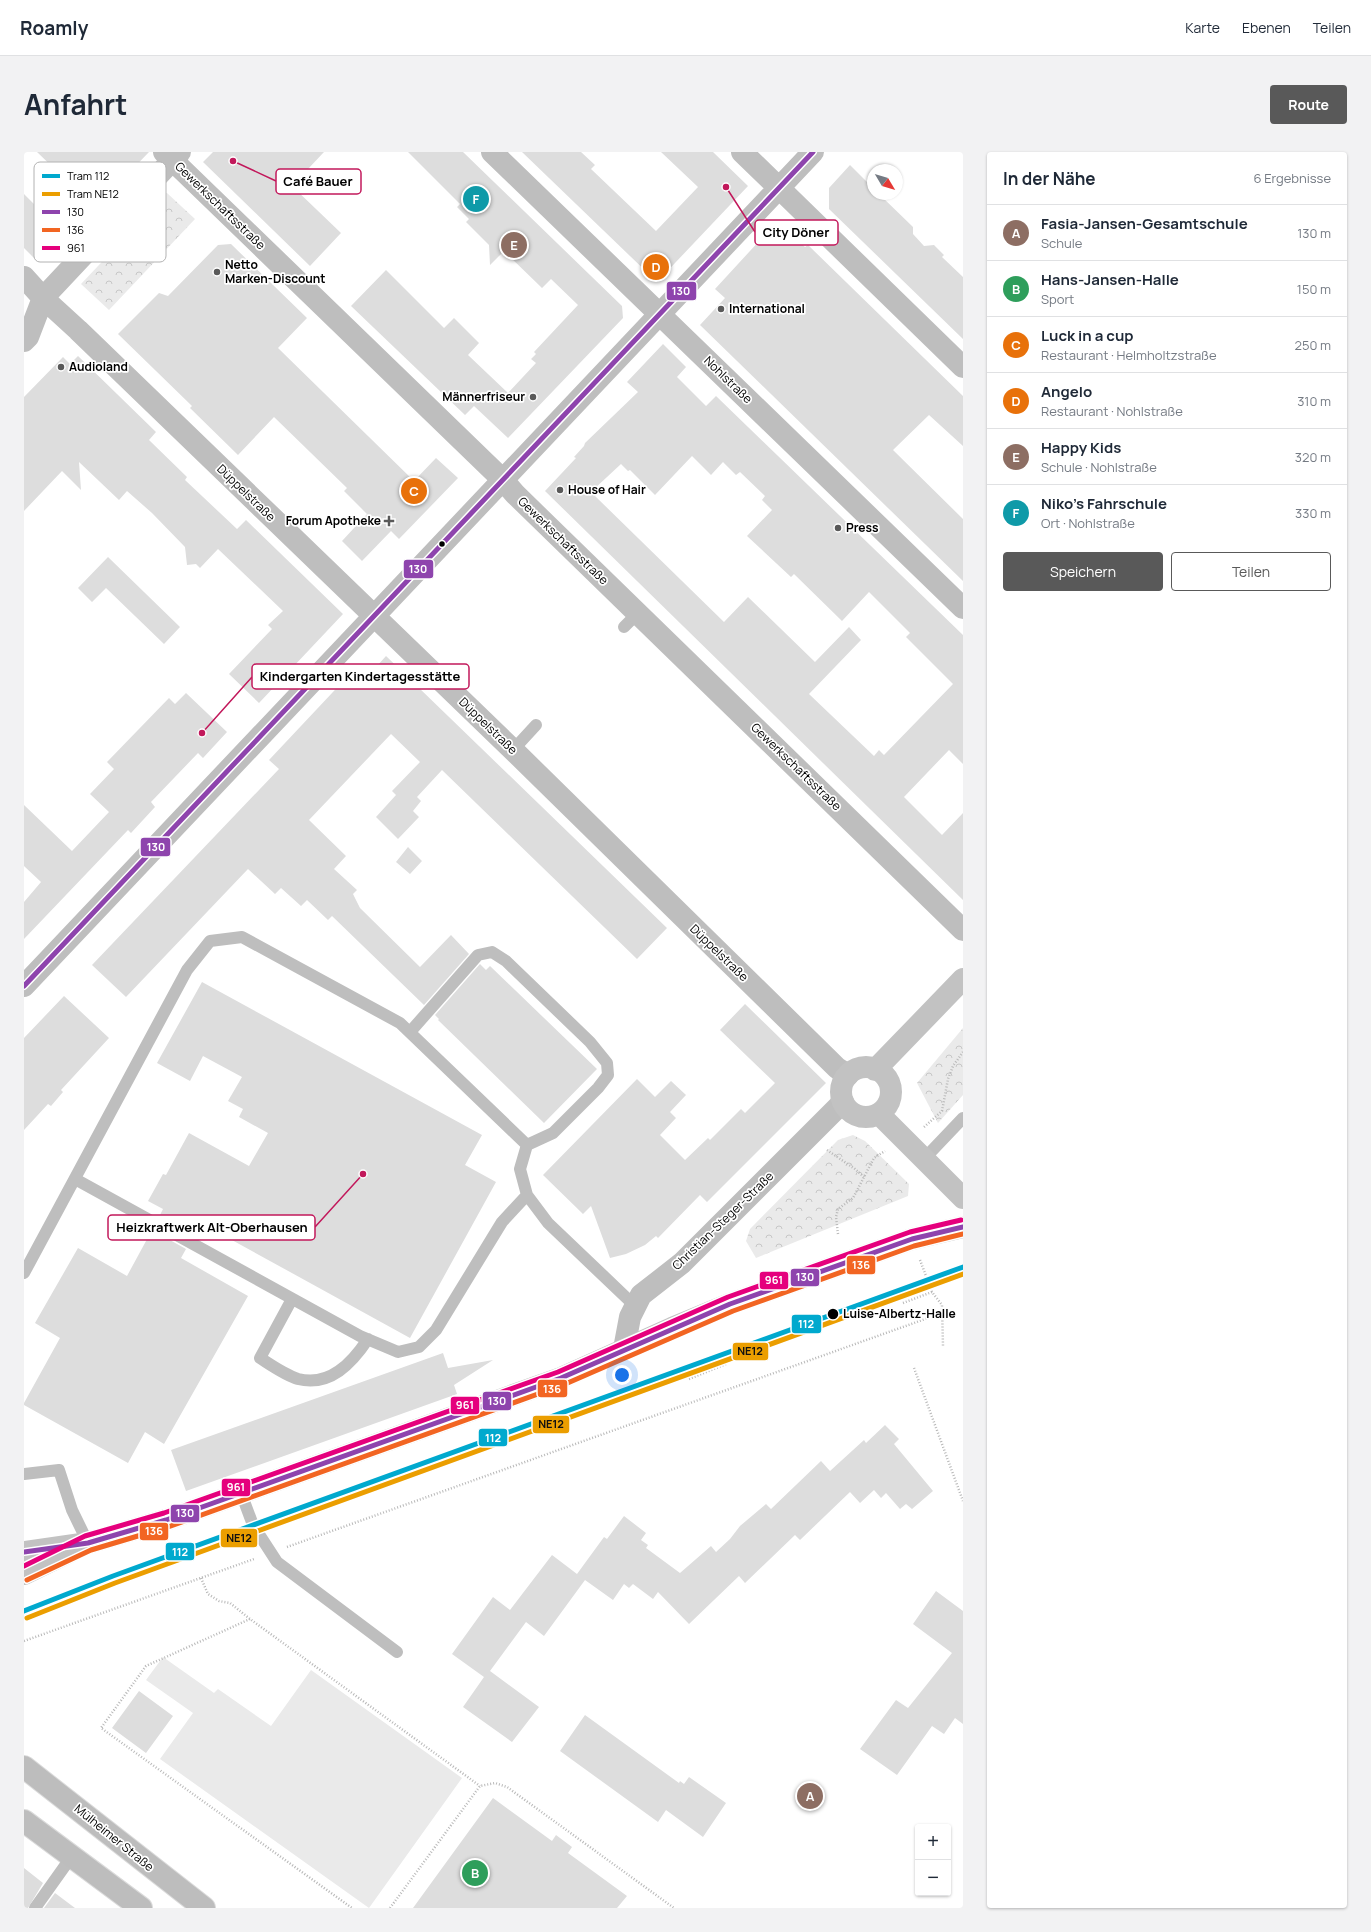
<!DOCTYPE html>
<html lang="de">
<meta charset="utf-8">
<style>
body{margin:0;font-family:Manrope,sans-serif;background:#f2f2f3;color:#1f2937}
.controls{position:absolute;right:12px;bottom:12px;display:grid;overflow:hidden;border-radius:4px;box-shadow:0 1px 3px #0004}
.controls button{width:36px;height:36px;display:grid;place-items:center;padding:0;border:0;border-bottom:1px solid #e0e1e3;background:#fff;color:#1f2937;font:20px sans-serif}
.compass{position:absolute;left:843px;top:12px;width:36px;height:36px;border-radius:50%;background:#fff;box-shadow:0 1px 3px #0004;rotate:128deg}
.you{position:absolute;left:598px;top:1223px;width:14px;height:14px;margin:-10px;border:3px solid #fff;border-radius:50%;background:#1a73e8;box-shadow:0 0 0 6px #1a73e833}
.badge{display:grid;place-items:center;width:26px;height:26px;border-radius:50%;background:#595959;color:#fff;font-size:13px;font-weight:700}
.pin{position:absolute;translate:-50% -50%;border:2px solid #fff;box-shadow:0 1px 4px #0006}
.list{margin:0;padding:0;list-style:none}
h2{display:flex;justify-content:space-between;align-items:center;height:52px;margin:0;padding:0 16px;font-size:17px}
h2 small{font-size:13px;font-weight:400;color:#747a83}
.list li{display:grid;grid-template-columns:26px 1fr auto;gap:12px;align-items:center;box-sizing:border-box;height:56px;padding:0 16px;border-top:1px solid #e0e1e3}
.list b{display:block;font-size:15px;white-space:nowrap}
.list p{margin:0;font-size:13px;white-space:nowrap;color:#747a83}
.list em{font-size:13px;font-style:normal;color:#747a83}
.actions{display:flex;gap:8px;padding:12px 16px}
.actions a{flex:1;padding:9px 0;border:1px solid #595959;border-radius:4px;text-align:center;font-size:14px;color:#595959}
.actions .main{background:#595959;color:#fff}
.map{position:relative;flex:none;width:939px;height:1756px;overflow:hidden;border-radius:4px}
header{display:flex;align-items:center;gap:24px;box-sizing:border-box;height:56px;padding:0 20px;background:#fff;border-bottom:1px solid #e0e1e3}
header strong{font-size:19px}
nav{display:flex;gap:22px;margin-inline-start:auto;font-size:14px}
.intro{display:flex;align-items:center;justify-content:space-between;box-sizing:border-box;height:96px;padding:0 24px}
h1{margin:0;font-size:28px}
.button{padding:10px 18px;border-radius:4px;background:#595959;color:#fff;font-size:14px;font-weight:700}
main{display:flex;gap:24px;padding:0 24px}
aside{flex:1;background:#fff;border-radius:4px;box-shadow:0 1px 3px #0004}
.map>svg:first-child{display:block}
</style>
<header>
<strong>Roamly</strong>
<nav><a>Karte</a><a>Ebenen</a><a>Teilen</a></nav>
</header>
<div class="intro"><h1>Anfahrt</h1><a class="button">Route</a></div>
<main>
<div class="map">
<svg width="939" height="1756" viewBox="0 0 939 1756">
<defs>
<pattern id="park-crowns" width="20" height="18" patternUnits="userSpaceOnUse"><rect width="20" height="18" fill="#eaeaea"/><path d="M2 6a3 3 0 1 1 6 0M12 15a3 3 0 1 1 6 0" fill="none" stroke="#c7c7c7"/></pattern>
</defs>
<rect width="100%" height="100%" fill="#fff"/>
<path fill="url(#park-crowns)" d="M 143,41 L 171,67 L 85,158 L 57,132 Z
M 939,876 L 939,943 L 914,971 L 893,931 Z
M 829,983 L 841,989 L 885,1032 L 884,1044 L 732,1106 L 722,1089 L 726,1077 L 814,988 Z"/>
<path fill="#eaeaea" d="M 139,1505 L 190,1541 L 194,1537 L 247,1574 L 287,1518 L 438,1626 L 345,1756 L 136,1607 L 169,1561 L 122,1528 Z"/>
<path fill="#ddd" fill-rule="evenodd" d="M 13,0 L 125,0 L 22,107 L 12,108 L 0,96 L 0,42 L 13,55 L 40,26 Z
M 189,0 L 300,0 L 268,34 L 317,81 L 286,114 L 179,10 Z
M 384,0 L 439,0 L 598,154 L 599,166 L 484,286 L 450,254 L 441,263 L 327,154 L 362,118 L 420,176 L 430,166 L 455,191 L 444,203 L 484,241 L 512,211 L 507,207 L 512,202 L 510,200 L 554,153 L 527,127 L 518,136 L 480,99 L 466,113 L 465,93 L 442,70 L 445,67 L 433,55 L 436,52 Z
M 498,0 L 557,0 L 571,13 L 567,17 L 632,79 L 674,35 L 637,0 L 689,0 L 724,34 L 633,130 Z
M 826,13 L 849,36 L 849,42 L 855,42 L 889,75 L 889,82 L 900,94 L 910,93 L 920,103 L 918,105 L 939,125 L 939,187 L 805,57 L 805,36 Z
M 752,78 L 763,78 L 781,95 L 784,93 L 939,244 L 939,294 L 905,263 L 869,298 L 939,367 L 939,429 L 676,173 L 701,146 L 691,137 L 737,87 L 740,90 Z
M 207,92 L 283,166 L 254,196 L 390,329 L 412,306 L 434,326 L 375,387 L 367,379 L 338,409 L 318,389 L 343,362 L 320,339 L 323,336 L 250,265 L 214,303 L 166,256 L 168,254 L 94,182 L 135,141 L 144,144 L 194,93 Z
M 639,192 L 662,215 L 653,225 L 682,254 L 692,244 L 939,483 L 939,612 L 925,598 L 880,645 L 918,683 L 939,661 L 939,748 L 521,339 L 552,306 L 550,305 L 560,294 L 561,291 L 614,240 L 603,230 ZM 668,304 L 687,323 L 699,310 L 712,323 L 716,320 L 741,344 L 738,348 L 748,358 L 723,384 L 767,425 L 770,422 L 818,469 L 845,440 L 886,481 L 882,485 L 929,532 L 860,603 L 855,598 L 850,604 L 785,542 L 837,488 L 825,475 L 791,510 L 724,445 L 700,470 L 571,344 L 573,342 L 569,338 L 597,312 L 604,319 L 606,318 L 631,343 Z
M 54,204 L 132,280 L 125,288 L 163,325 L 161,328 L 213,377 L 222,368 L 319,462 L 235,551 L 205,522 L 248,477 L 244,473 L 259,459 L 194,397 L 176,416 L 172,412 L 163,413 L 161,395 L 128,361 L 103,339 L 95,348 L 55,310 L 57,338 L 38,319 L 0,359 L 0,245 L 39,205 L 46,212 Z
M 84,405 L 156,475 L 140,492 L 82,436 L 68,450 L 54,436 Z
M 362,504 L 643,776 L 613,807 L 418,618 L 393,645 L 397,649 L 389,659 L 395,665 L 374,687 L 352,665 L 372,643 L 368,639 L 396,610 L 367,582 L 285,668 L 322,704 L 310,717 L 333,738 L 329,742 L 336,756 L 396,815 L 427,783 L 445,802 L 400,853 L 308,764 L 304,768 L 283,748 L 277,754 L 257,736 L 251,742 L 224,717 L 102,845 L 68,813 L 255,617 L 245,608 L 324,524 L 335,534 Z
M 162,541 L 203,580 L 179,606 L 174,601 L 127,650 L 131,655 L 107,681 L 104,678 L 0,787 L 0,750 L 17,730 L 0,714 L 0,653 L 48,699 L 85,660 L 66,642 L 90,617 L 83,610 L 145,546 L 151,552 Z
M 384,695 L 398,709 L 386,722 L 372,710 Z
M 456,812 L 462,818 L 466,814 L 573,917 L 520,971 L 414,868 L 415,867 L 411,863 Z
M 178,830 L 458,983 L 441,1013 L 472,1030 L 386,1186 L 177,1071 L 170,1084 L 135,1065 L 139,1057 L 124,1049 L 139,1022 L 142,1023 L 165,981 L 225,1014 L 244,981 L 215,965 L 219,957 L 204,949 L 218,925 L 179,904 L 166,929 L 133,911 Z
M 40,844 L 85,886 L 37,938 L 39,940 L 27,954 L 24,952 L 0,978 L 0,886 Z
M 721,852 L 802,931 L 683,1050 L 676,1043 L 634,1086 L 632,1084 L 621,1093 L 602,1102 L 586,1106 L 567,1054 L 559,1062 L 519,1023 L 613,927 L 631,945 L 647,929 L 662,943 L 646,960 L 652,966 L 636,983 L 661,1008 L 684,986 L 686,988 L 717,957 L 721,961 L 751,931 L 696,878 Z
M 128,1078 L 162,1097 L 157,1106 L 224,1144 L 140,1292 L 121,1280 L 104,1311 L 0,1253 L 0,1251 L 36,1186 L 11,1171 L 54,1096 L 103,1124 Z
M 419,1201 L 424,1216 L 469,1208 L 430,1233 L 433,1242 L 162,1339 L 147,1298 Z
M 861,1273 L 875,1287 L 870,1292 L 909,1339 L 888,1357 L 882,1352 L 876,1357 L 862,1341 L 857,1346 L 850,1338 L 836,1351 L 826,1340 L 776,1388 L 771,1383 L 721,1431 L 715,1424 L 665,1472 L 634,1440 L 629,1447 L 609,1432 L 605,1436 L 600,1432 L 589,1448 L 561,1428 L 520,1484 L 502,1470 L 466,1519 L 515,1555 L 488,1590 L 439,1555 L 460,1525 L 428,1502 L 469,1445 L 486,1458 L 528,1403 L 553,1422 L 580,1385 L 583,1387 L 600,1364 L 622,1381 L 617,1388 L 624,1393 L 622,1396 L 656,1421 L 687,1394 L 692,1400 L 706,1387 L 716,1374 L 742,1352 L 747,1357 L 797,1309 L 806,1319 L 840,1288 L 842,1291 Z
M 912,1439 L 939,1459 L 939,1572 L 931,1566 L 920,1582 L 908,1574 L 873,1623 L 836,1597 L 872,1548 L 884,1556 L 928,1501 L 889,1472 Z
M 115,1539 L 149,1564 L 122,1601 L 88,1576 Z
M 561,1563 L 655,1631 L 656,1629 L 660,1632 L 665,1625 L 702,1651 L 679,1685 L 642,1658 L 634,1670 L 536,1599 Z
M 469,1646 L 528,1689 L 532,1683 L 548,1695 L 544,1701 L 603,1744 L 593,1756 L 389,1756 Z
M 0,1716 L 19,1731 L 4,1756 L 0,1756 Z
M 31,1741 L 51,1756 L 20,1756 Z"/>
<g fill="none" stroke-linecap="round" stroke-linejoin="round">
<defs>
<path id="primary" d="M 0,1615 L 180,1756
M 0,1669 L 117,1756"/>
</defs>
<use href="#primary" stroke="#dbdbdb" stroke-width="24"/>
<path stroke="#b8b8b8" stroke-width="2.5" stroke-dasharray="1 2" stroke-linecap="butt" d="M 900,975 L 918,959 L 924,927 L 929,914 L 939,900
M 803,998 L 831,1017 L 841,1026
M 814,1082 L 812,1065 L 814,1057 L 829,1046 L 850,1006 L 861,999
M 896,1108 L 908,1140 L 918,1153 L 919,1194
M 879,1151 L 908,1140
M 890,1216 L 939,1349
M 665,1227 L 702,1212
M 263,1395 L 918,1161
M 177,1426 L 184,1442 L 195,1449 L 206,1451 L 226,1467 L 456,1634
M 226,1467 L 122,1514 L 77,1576 L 328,1756
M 0,1489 L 230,1407
M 366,1756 L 456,1634 L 471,1631 L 483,1635 L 650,1756"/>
<path stroke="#bebebe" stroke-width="12" d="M 600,475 L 614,461
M 489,598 L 512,573
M 386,880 L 454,803 L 468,800 L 482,809 L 566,890 L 583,911 L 584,923 L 574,936 L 529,981 L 503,993
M 900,1007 L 939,966
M 51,1027 L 336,1184 L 374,1200 L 395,1195 L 412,1178 L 478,1070 L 503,1043
M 0,1121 L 163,818 L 186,789 L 218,785 L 376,871 L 503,993 L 496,1017 L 503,1043 L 524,1071 L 611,1154
M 268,1147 L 236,1206 C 247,1213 261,1223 274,1227 C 306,1235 328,1211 344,1187
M 0,1322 L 35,1318 L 48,1358 L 64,1391
M 217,1341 L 229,1373 L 253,1410 L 373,1500
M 11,1756 L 48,1704"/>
<path stroke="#bebebe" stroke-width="22" d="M 140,0 L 479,328 L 491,342 L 939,778
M 468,0 L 939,456
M 718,0 L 939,215
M 0,125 L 19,146 L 54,178 L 489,598 L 813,916 L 824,923
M 0,189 L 4,185 L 19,146 L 156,0
M 0,834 L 789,0
M 600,1197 L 606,1165 L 617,1143 L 658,1111 L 819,950"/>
<path stroke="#c2c2c2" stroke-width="22" d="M817 940a25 25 0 1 1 50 0a25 25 0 1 1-50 0Z
M 851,918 L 939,827
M 857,960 L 861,968 L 939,1046
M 0,1400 L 64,1391 L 142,1368 L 537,1226 L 648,1176 L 706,1152 L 888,1087 L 939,1075
M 0,1422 L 47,1399"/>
<use href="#primary" stroke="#bdbdbd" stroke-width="22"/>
<defs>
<path id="bus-1" d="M 0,834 L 789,0
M 0,1400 L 64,1391 L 142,1368 L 537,1226 L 706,1152 L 888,1087 L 939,1075"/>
<path id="bus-2" d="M 3,1428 L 67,1398 L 144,1375 L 539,1233 L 709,1159 L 890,1094 L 939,1082"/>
<path id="bus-3" d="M 0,1414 L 61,1384 L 140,1361 L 534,1220 L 704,1145 L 886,1080 L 937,1068"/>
</defs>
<use href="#bus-1" stroke="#fff" stroke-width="8"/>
<use href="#bus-2" stroke="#fff" stroke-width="8"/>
<use href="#bus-3" stroke="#fff" stroke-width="8"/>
<use href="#bus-1" stroke="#8e44ad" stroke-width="5"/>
<use href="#bus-2" stroke="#f26522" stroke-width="5"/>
<use href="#bus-3" stroke="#e5007d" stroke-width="5"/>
<defs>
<path id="tram-1" d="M 0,1459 L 89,1424 L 939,1115"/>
<path id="tram-2" d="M 3,1466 L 91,1431 L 939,1122"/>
</defs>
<use href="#tram-1" stroke="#fff" stroke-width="8"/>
<use href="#tram-2" stroke="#fff" stroke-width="8"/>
<use href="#tram-1" stroke="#00a9ce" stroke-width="5"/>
<use href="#tram-2" stroke="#eb9e00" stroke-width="5"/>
</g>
<g fill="#595959" stroke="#fff" stroke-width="1.5">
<circle cx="193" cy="120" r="4"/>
<circle cx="697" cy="157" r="4"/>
<circle cx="37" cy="215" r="4"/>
<circle cx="509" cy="245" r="4"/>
<circle cx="536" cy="338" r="4"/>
<path d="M363 363h4v4h4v4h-4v4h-4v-4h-4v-4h4z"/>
<circle cx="814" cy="376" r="4"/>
</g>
<g fill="#000" stroke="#fff" stroke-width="1.5">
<circle cx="418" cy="392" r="3.5"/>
<circle cx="809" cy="1162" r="6"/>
</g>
<g text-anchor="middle" stroke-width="3.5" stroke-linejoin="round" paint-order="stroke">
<g font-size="12" fill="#000" stroke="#fff">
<text transform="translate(196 54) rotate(44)" y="4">Gewerkschaftsstraße</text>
<text transform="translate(704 228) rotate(44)" y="4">Nohlstraße</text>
<text transform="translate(222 341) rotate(44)" y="4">Düppelstraße</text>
<text transform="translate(539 389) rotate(44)" y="4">Gewerkschaftsstraße</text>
<text transform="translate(464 574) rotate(44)" y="4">Düppelstraße</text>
<text transform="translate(772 615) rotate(44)" y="4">Gewerkschaftsstraße</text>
<text transform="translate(695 801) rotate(44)" y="4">Düppelstraße</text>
<text transform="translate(699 1069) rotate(-44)" y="4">Christian-Steger-Straße</text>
<text transform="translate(90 1686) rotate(39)" y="4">Mülheimer Straße</text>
</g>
<g font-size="12" font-weight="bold" fill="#000" stroke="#fff" text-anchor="start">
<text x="201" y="117">Netto<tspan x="201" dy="14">Marken-Discount</tspan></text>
<text x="705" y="161">International</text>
<text x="45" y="219">Audioland</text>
<text x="501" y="249" text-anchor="end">Männerfriseur</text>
<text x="544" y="342">House of Hair</text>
<text x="357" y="373" text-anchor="end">Forum Apotheke</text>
<text x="822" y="380">Press</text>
</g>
<g font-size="12" font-weight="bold" fill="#000" stroke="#fff" text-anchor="start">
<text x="819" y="1166">Luise-Albertz-Halle</text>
</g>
</g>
<rect x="10" y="10" width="132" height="100" rx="6" fill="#fff" stroke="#b2b2b2" stroke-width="1"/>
<rect x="18" y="22" width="18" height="4" fill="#00a9ce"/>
<rect x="18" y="40" width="18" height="4" fill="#eb9e00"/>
<rect x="18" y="58" width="18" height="4" fill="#8e44ad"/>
<rect x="18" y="76" width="18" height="4" fill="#f26522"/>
<rect x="18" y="94" width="18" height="4" fill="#e5007d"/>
<g font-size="11" fill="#000">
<text x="43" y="28">Tram 112</text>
<text x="43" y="46">Tram NE12</text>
<text x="43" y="64">130</text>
<text x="43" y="82">136</text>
<text x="43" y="100">961</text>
</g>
<path fill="none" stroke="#c2185b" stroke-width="1.5" d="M209 9L252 29M702 35L731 80M178 581L228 525M339 1022L291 1075"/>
<g fill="#c2185b" stroke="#fff" stroke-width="1.5">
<circle cx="209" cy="9" r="4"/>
<circle cx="702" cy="35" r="4"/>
<circle cx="178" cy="581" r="4"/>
<circle cx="339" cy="1022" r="4"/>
</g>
<g fill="#fff" stroke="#c2185b" stroke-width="1.5">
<rect x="252" y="17" width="85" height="25" rx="4"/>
<rect x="731" y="68" width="83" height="25" rx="4"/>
<rect x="228" y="512" width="217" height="25" rx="4"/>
<rect x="84" y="1063" width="207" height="25" rx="4"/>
</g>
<g font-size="13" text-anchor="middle" font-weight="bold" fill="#000">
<text x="294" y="34">Café Bauer</text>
<text x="772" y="85">City Döner</text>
<text x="336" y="529">Kindergarten Kindertagesstätte</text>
<text x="188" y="1080">Heizkraftwerk Alt-Oberhausen</text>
</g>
<g stroke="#fff" stroke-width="1.5">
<rect x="642" y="129" width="31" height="20" rx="4" fill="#8e44ad"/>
<rect x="379" y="407" width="31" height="20" rx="4" fill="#8e44ad"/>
<rect x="116" y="685" width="31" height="20" rx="4" fill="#8e44ad"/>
<rect x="822" y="1103" width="30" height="20" rx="4" fill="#f26522"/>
<rect x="766" y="1116" width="30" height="19" rx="4" fill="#8e44ad"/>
<rect x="735" y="1119" width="30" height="19" rx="4" fill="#e5007d"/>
<rect x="767" y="1162" width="31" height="20" rx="4" fill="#00a9ce"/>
<rect x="708" y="1190" width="37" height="19" rx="4" fill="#eb9e00"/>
<rect x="513" y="1227" width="31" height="19" rx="4" fill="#f26522"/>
<rect x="458" y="1239" width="30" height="20" rx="4" fill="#8e44ad"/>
<rect x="426" y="1244" width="30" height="19" rx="4" fill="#e5007d"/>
<rect x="508" y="1263" width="38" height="19" rx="4" fill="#eb9e00"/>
<rect x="454" y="1276" width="30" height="19" rx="4" fill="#00a9ce"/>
<rect x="197" y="1326" width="30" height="19" rx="4" fill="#e5007d"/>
<rect x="146" y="1352" width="30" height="19" rx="4" fill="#8e44ad"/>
<rect x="115" y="1370" width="30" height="19" rx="4" fill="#f26522"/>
<rect x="196" y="1376" width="38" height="20" rx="4" fill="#eb9e00"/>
<rect x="141" y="1390" width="30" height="19" rx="4" fill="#00a9ce"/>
</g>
<g font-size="11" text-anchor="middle" font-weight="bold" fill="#fff">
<text x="657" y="143">130</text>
<text x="394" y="421">130</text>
<text x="132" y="699">130</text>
<text x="837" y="1117">136</text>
<text x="781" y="1129">130</text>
<text x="750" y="1132">961</text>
<text x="782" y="1176">112</text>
<text x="528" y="1241">136</text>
<text x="473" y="1253">130</text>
<text x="441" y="1257">961</text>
<text x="469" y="1290">112</text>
<text x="212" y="1339">961</text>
<text x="161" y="1365">130</text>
<text x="130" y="1383">136</text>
<text x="156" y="1404">112</text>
</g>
<g font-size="11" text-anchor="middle" font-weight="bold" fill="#111">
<text x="726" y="1203">NE12</text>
<text x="527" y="1276">NE12</text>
<text x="215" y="1390">NE12</text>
</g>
</svg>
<div class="controls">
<button>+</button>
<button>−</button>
</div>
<svg class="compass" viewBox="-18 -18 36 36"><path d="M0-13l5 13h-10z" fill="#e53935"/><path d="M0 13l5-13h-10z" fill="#747a83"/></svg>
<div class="you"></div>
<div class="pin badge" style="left:786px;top:1644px;background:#8d6e63">A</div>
<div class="pin badge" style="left:451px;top:1721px;background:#2e9e5b">B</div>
<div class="pin badge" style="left:390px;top:339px;background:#e8710a">C</div>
<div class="pin badge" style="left:632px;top:115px;background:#e8710a">D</div>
<div class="pin badge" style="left:490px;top:93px;background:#8d6e63">E</div>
<div class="pin badge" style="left:452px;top:47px;background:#0f9aa8">F</div>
</div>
<aside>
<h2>In der Nähe<small>6 Ergebnisse</small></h2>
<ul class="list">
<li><span class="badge" style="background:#8d6e63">A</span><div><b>Fasia-Jansen-Gesamtschule</b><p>Schule</p></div><em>130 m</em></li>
<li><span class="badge" style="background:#2e9e5b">B</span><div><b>Hans-Jansen-Halle</b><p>Sport</p></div><em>150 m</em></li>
<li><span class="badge" style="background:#e8710a">C</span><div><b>Luck in a cup</b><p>Restaurant · Helmholtzstraße</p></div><em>250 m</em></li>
<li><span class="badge" style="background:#e8710a">D</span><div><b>Angelo</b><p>Restaurant · Nohlstraße</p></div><em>310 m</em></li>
<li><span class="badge" style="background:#8d6e63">E</span><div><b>Happy Kids</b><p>Schule · Nohlstraße</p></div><em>320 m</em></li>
<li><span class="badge" style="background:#0f9aa8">F</span><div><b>Niko's Fahrschule</b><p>Ort · Nohlstraße</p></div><em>330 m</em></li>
</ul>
<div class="actions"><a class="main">Speichern</a><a>Teilen</a></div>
</aside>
</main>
